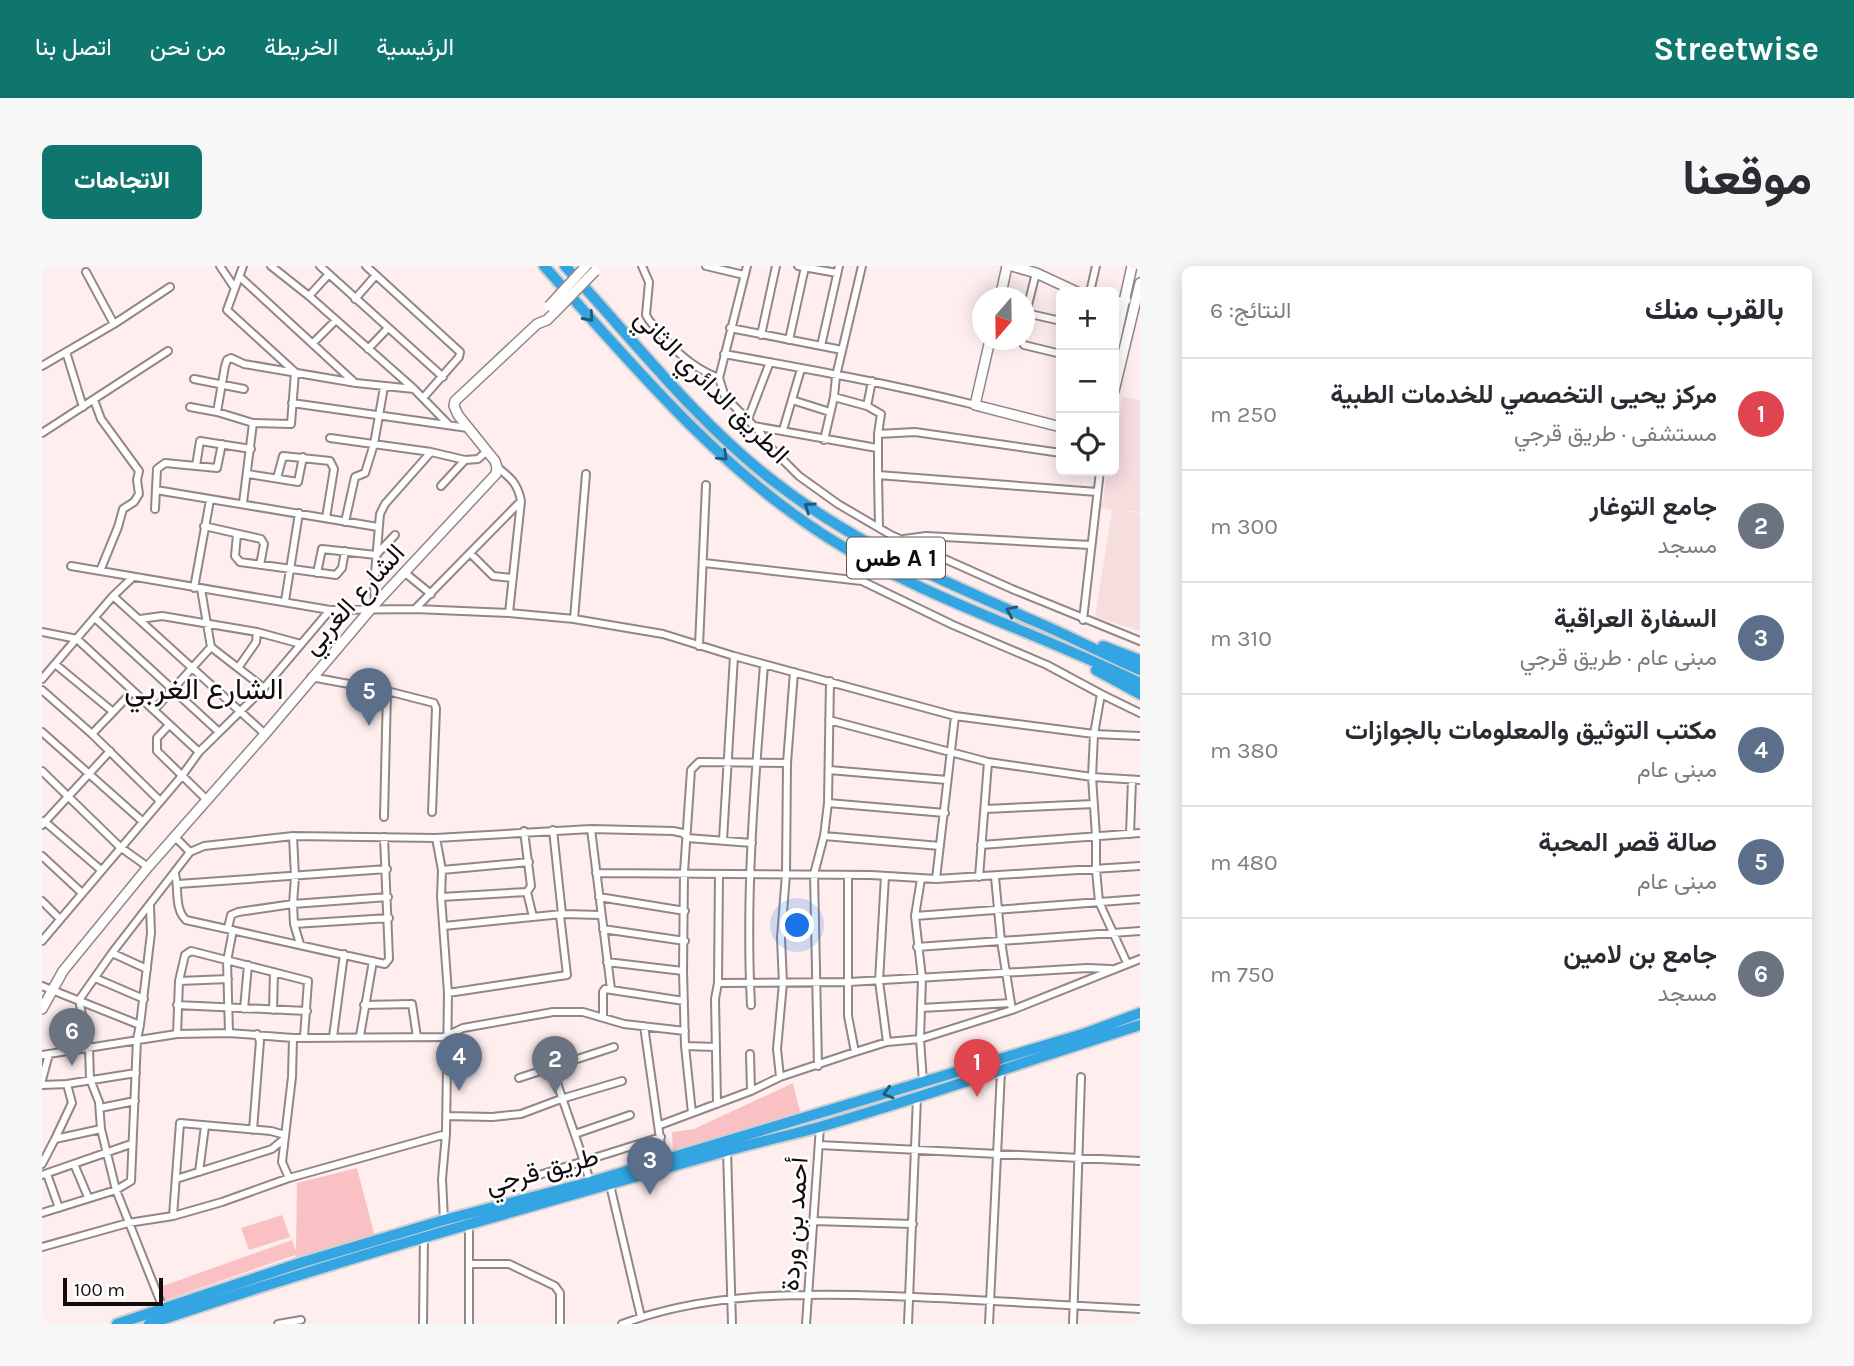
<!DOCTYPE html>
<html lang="ar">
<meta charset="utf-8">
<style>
body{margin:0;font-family:Karla,Vazirmatn,sans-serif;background:#f7f7f7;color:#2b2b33;direction:rtl}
.controls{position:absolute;right:21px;top:21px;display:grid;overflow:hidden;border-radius:10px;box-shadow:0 4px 18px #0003}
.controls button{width:63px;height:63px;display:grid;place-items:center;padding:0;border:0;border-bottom:2px solid #e1e1e2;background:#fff;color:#2b2b33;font:35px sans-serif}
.compass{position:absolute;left:930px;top:21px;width:63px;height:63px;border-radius:50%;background:#fff;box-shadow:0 4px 18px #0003;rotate:200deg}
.scale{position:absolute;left:21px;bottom:18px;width:100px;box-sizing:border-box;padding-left:7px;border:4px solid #120c0d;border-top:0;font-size:19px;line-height:24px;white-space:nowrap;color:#120c0d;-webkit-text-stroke:5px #fff;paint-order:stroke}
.you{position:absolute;left:756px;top:660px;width:24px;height:24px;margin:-18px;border:5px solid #fff;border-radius:50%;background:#1a73e8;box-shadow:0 0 0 10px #1a73e833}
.badge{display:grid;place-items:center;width:46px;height:46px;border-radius:50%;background:#0f766e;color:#fff;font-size:23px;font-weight:700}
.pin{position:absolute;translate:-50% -58px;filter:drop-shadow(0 2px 4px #0008)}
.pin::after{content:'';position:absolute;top:37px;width:24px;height:21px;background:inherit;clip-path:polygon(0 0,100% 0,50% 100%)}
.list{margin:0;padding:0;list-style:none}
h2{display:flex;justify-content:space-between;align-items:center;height:91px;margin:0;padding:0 28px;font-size:30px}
h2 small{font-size:23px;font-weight:400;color:#7c7c81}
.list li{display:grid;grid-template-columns:46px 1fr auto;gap:21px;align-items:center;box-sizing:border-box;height:112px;padding:0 28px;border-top:2px solid #e1e1e2}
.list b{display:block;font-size:26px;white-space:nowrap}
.list p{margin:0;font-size:23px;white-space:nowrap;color:#7c7c81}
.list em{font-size:23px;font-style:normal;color:#7c7c81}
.icon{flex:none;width:38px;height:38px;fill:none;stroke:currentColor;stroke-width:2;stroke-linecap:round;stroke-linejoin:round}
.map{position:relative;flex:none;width:1098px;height:1058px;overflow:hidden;direction:ltr;border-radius:10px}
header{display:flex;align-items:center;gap:42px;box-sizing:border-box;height:98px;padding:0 35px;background:#0f766e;color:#fff}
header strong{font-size:33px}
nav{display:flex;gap:38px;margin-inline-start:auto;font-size:24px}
.intro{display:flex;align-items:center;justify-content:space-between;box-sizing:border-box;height:168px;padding:0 42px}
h1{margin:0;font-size:49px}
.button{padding:18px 32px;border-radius:10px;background:#0f766e;color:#fff;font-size:24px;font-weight:700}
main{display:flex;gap:42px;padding:0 42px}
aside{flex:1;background:#fff;border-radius:10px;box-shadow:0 4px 18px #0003}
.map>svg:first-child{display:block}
</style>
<header>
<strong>Streetwise</strong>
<nav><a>الرئيسية</a><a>الخريطة</a><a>من نحن</a><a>اتصل بنا</a></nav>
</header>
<div class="intro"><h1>موقعنا</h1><a class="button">الاتجاهات</a></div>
<main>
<aside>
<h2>بالقرب منك<small>النتائج: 6</small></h2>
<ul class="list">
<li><span class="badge" style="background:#e0444e">1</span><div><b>مركز يحيى التخصصي للخدمات الطبية</b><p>مستشفى · طريق قرجي</p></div><em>250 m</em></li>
<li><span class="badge" style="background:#6b7280">2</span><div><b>جامع التوغار</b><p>مسجد</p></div><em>300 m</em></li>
<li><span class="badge" style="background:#5c6f8a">3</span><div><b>السفارة العراقية</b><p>مبنى عام · طريق قرجي</p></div><em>310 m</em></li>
<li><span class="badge" style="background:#5c6f8a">4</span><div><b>مكتب التوثيق والمعلومات بالجوازات</b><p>مبنى عام</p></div><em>380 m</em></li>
<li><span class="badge" style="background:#5c6f8a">5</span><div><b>صالة قصر المحبة</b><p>مبنى عام</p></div><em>480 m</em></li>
<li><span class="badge" style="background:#6b7280">6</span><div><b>جامع بن لامين</b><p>مسجد</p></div><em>750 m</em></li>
</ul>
</aside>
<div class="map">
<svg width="1098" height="1058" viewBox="0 0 1098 1058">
<rect width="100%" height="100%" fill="#feeeee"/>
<path fill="#f6dedf" d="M 1081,131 L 1098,134 L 1098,246 L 1073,244 L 1098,247 L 1098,365 L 1053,351 L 1070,244 L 1059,242 L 1066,205 L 1072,205 L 1072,177 Z"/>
<path fill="#fac1c4" d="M 751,817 L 758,846 L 631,886 L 630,866 L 652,863 Z
M 315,902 L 333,971 L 255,992 L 253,989 L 121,1035 L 118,1021 L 250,974 L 254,985 L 255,917 Z
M 240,949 L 248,971 L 207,984 L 199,962 Z"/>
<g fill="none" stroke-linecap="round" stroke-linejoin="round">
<defs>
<path id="street" d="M 178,0 L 192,21
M 229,0 L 267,30 L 371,122
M 278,0 L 401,111
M 324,0 L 418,86 L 417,91 L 381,132
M 600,0 L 607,16 L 604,49 L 607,54 C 626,78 647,101 677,112
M 664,0 L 702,9
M 705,0 L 677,112 L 683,131 L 718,166 L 727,180 L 757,210 L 796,238 L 849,269 L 970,323 L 1098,375
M 756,0 L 795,7
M 44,6 L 72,58
M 198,11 L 312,116
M 1048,26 L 1054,0
M 267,30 L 287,8
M 313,33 L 334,9
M 984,47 L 1019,55
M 982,55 L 994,7
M 688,62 L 800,84
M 719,69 L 734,0
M 747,74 L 763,1
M 979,74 L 982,79 L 1019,88
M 271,77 L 293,55
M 779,80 L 797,0
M 326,83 L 346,62
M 24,86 L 41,141
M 682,88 C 766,103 850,118 933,139
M 0,100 L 72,58 L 128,21
M 152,113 L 202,123
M 792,131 L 825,140 L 839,148 L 836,168 L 836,209
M 52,134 L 59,153 L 97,205 L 95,214 L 97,228 L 92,236 L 81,243 L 76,261 L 58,305
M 750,134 L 788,146
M 250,137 L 426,162
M 825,140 L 830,115
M 148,141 L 175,146 L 211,157 L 249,158 L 253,106 L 185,44 L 201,0
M 175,146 L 183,100 L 185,94 L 189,92 L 202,98 L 314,117 L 372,123 L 407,159
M 706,153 L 728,96
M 712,160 L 835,182
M 741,164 L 759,103
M 0,167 L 126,85
M 836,168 L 873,166 L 1019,187
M 288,172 L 389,186 L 423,194 L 436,193 L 445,185
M 782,174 L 792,131 L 794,110 L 820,0
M 154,200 L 158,175 L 209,183
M 455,201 C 469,212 476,218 479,235 L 467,347
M 206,208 L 256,216 L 261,191
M 235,212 L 241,190 L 288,195 L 292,203 L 284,252
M 399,220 L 423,194
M 114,224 L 336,261
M 201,237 L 211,157
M 113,243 L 115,203 L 123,197 L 175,202 L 180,178
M 303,256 L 313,211 L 323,207 L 332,178 L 342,121
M 162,260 L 219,273 L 222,278 L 218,299
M 837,261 L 836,209 L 1055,226
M 195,268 L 193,290 L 198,296 L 294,309 L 300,302 L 303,285
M 862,273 L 884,270 L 1048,279
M 428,287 L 451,310 L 470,312
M 662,297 L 820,315 L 911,359 L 1005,399 L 1059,428 L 1052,468 L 1050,511 L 1054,570 L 1054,604 L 1057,636 L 1085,697
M 29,300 L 288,344 L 373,343 L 467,347 L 532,353 L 621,368 L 692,390 L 913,450 L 1052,468 L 1098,470
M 362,306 L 389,328
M 275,307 L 280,283 L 334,289 L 353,269
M 152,322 L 168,234
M 159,323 L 169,381 L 222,422
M 71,330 L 223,468
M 243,335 L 257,247
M 333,338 L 332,319 L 338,248 L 343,238 L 389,186
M 373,343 L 479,235
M 53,352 L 177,466
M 98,353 L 120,350 L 215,366 L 259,378
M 532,353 L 544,208
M 1041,354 L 1058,205
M 0,366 L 35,373 L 157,486
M 657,380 L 664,219
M 13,398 L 70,445
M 196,402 L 214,376 L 215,366
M 269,411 L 345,425 L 392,437 L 394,442 L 390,546
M 0,413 L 71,330 L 91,311
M 0,424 L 50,468 L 118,535
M 1059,428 L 1098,447
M 112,444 L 169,381
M 787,454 L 946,496 L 1050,511 L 1098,514
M 127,459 L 115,472 L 115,485 L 164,533
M 0,466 L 100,555
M 50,468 L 91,425
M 787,504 L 905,514
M 0,505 L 78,581 L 106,601
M 786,537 L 903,547
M 943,543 L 1052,538
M 342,551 L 345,425
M 2,555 L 59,604
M 0,559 L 68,485
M 549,563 L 569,723
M 482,565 L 489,620 L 485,626 L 491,651
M 1088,568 L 1090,514
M 251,570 L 253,611 L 251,638 L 252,658 L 258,678
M 782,570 L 898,580
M 133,571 L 148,586
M 394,572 L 400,604 L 399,631 L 406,727 L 404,868 L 400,913 L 402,954
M 681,574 L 692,390
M 939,579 L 1098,567
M 0,590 L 40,627
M 400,604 L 487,596
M 554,607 L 829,609 L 894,613 L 1098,600
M 133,608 C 137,622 132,643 144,654 L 343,698 L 347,693 L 342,571
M 806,609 L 806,750 L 813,786
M 843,610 L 837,715 L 845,776
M 937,611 L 946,496
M 953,611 L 959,675 L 970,744
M 879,613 L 873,650 L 880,712 L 878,773 L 881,816
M 894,613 L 913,450
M 136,618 L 345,603
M 399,631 L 485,626
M 557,631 L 643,645
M 0,635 L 18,653
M 520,648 L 559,649
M 873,650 L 1098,633
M 252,658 L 347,652
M 402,660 L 520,648 L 511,564
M 186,662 L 189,649 L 196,646 L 251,638 L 346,631
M 561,663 L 643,675
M 0,675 L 139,511 L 157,486 L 222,422 L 288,344
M 875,681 L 1098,665
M 70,687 L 105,703
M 565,696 L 641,705
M 53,712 L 102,733
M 137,715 L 186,713
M 676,717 L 807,716 L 1045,702 L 1069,703
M 0,720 L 98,759 L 109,667 L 108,640
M 406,727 L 525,709 L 518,649
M 135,739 L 265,745
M 322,739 L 370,738 L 375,771
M 709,739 C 703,626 713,512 722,399
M 879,742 L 969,737
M 202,743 L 206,699
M 231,744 L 232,706
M 561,750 L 561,726 L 563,723 L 642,735
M 602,760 L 621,894
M 187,767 L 185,695 L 191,664
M 135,768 L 137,715 L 143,689 L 149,685 L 266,715 L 262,771
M 318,770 L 331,695
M 291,771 L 302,688
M 643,780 L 674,781
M 708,788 L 709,825
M 0,789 L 135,768 L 187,767 L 251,772 L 402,771 L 421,762 L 511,746 L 541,746 L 582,758 L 643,765
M 510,800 C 521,839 537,876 548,916
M 776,800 L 772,608 L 782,570 L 786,537 L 788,415
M 738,811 L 735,783 L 741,717 L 739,672 L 744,608 L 745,497 L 752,406
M 477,812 L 572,781
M 0,814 L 7,788
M 0,819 L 25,818
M 675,838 L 673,733 L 676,717 L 677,608
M 58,842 L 93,835
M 650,847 L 643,780 L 641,705 L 642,606 L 649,504 L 657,496 L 745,497
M 405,850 L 450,851 L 479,848 L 519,833 L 580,815
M 618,859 L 709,825 L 738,811 L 813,786 L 845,776 L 878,773 L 970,744 L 1098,693
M 211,864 L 218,775 L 215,768
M 533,868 L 588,849
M 13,873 L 30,837 L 25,818 L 94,807
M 777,879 L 1098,895
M 685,884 L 690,1058
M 0,898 L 13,873 L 59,863
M 32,898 L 46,931
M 157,906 L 163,860
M 5,908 L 17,942
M 0,909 L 89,878
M 494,910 L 619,871
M 247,912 L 240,896 L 250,811 L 251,772
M 134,913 L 230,883 L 242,873
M 568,919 L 599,1051
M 0,947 L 74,924 L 89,915 L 95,773 L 98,759
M 131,950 L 138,857 L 229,865 L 243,869
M 771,955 L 871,958
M 0,981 L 86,957 L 131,950 L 180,936 L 247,912 L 404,868
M 428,998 L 467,998 L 513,1020 L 518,1027 L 518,1058
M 121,1042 L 74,924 L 59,863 L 57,836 L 48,813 L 47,782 L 37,734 L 70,687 L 148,586 L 162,580 L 251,570 L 394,572 L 549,563 L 631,565 L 641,567 L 645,572 L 710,577
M 236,1058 L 259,1054
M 381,1058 L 382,970
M 427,1058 L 427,958
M 580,1058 C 664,1026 761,1027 848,1030 C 932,1033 1015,1039 1098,1043
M 764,1058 L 778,861
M 866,1058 L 875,831
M 947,1058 L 959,805
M 1031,1058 L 1039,811"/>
<path id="secondary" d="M 970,0 L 994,7 L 1035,26
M 958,32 L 965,0
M 1072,37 L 1084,34
M 948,74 L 933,139 L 1019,161
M 1072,81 L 1090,0
M 1072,125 L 1098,17
M 0,743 L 21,705 L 106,601 L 223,468 L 333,338 L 454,208 L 455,201 L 453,195 L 416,149 L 412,140 L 413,135 L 495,58 L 505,54 L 513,46"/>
<path id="highway" d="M 502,0 C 589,97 674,200 785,271 C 883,333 995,366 1098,417
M 523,0 C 591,73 654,156 734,217 C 814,279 905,317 997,357 C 1031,372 1064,389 1098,404
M 1061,380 L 1098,394
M 1054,404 L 1098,428
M 75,1058 L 258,997 L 402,954 L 548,916 L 1044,767 L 1098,747
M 107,1058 C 297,993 491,940 684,885 C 716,876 749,869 781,860 C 887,829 992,793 1098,759"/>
</defs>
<use href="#street" stroke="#948686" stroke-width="10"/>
<use href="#secondary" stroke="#948686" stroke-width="12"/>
<use href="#highway" stroke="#d0cecf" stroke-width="14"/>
<use href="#street" stroke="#fff" stroke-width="6"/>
<use href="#secondary" stroke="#fff" stroke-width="9"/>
<use href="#highway" stroke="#33a5e2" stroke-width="10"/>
<defs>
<path id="secondary-bridge" d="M 507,40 L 544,0
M 513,46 L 553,5"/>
</defs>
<use href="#secondary-bridge" stroke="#948686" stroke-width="12" stroke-linecap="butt"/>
<use href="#secondary-bridge" stroke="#fff" stroke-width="9"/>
</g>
<defs><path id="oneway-chevron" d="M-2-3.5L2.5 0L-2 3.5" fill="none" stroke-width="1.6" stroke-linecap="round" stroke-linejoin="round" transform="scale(1.75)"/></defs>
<g stroke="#225878">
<use href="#oneway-chevron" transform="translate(547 51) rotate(48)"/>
<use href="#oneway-chevron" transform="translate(681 190) rotate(43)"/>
<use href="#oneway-chevron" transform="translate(767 241) rotate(-145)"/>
<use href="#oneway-chevron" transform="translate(969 345) rotate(-156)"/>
<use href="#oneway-chevron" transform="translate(846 827) rotate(163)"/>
</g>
<g text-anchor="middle" stroke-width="5" stroke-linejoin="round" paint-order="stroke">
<rect fill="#fff" stroke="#595556" stroke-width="2" x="805" y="271.5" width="98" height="41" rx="5"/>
<g font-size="24" font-weight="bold" fill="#120c0d">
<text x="854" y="300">طس A 1</text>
</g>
<g font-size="26" fill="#120c0d" stroke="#fff">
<text transform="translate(670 120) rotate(45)" y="9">الطريق الدائري الثاني</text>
<text transform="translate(311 333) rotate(-48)" y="9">الشارع الغربي</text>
<text transform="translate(500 904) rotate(-15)" y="9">طريق قرجي</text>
<text transform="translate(752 958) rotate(-86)" y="9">أحمد بن وردة</text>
</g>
<g font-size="30" fill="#120c0d" stroke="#fff">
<text x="162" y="433">الشارع الغربي</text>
</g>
</g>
</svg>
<div class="controls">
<button>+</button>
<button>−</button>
<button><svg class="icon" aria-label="locate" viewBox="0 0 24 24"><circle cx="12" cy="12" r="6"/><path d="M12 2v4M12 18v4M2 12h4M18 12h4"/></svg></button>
</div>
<svg class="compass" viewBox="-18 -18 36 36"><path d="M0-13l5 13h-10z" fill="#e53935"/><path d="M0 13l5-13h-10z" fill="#7c7c81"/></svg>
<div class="scale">100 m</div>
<div class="you"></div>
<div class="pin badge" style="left:935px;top:831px;background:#e0444e">1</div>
<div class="pin badge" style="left:513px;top:828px;background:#6b7280">2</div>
<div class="pin badge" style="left:608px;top:929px;background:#5c6f8a">3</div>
<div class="pin badge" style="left:417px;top:825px;background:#5c6f8a">4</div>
<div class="pin badge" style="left:327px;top:460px;background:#5c6f8a">5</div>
<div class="pin badge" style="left:30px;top:800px;background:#6b7280">6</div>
</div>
</main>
